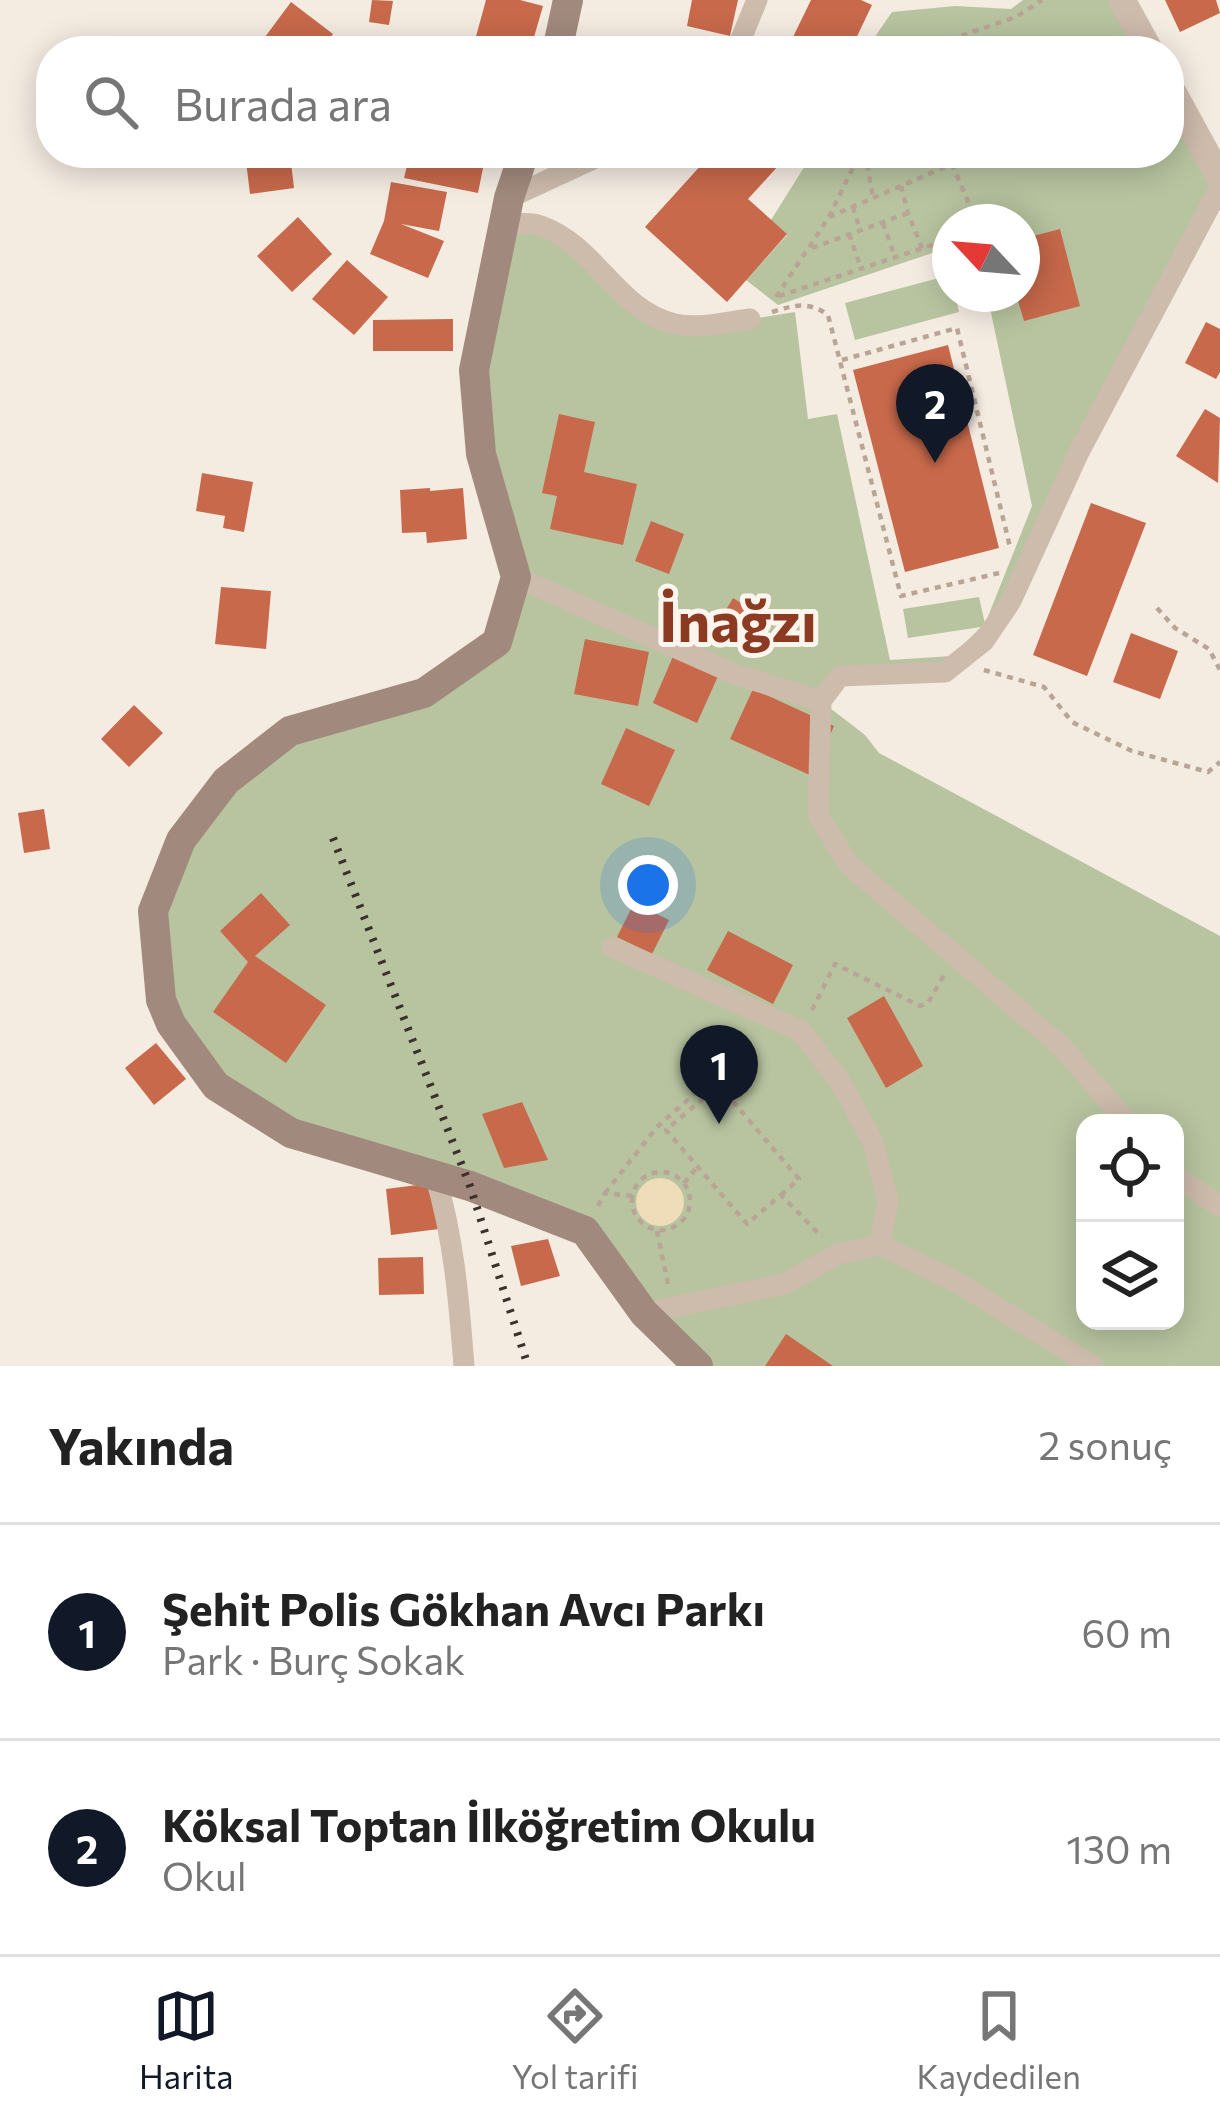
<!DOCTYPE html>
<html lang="tr">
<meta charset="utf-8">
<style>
body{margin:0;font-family:Commissioner,sans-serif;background:#f2f2f2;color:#222}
.controls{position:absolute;right:36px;bottom:36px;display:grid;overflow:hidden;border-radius:24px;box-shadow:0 6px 30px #0003}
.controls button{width:108px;height:108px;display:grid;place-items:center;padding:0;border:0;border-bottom:3px solid #e0e0e0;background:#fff;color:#222;font:60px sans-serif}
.compass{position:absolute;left:932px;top:204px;width:108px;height:108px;border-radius:50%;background:#fff;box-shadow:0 6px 30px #0003;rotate:296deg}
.you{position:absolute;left:648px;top:885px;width:42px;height:42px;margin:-30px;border:9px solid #fff;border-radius:50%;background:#1a73e8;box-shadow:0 0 0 18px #1a73e833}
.badge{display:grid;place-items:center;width:78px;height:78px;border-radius:50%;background:#111827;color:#fff;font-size:39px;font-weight:700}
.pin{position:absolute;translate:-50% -99px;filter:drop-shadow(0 3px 6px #0008)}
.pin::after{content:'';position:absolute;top:63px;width:42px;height:36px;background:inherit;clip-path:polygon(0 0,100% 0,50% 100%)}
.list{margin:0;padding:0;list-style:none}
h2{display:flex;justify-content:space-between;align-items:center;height:156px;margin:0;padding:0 48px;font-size:51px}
h2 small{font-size:39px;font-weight:400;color:#767676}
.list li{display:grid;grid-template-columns:78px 1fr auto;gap:36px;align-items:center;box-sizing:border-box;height:216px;padding:0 48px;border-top:3px solid #e0e0e0}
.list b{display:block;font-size:45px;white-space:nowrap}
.list p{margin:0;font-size:39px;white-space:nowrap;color:#767676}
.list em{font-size:39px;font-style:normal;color:#767676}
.icon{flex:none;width:66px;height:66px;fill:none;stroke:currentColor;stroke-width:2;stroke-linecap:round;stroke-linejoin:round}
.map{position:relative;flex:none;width:1220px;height:1366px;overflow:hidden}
.search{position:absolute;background:#fff;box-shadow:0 6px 30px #0003;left:36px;right:36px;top:36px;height:132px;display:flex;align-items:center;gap:30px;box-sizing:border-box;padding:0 42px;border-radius:48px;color:#767676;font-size:45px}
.sheet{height:588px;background:#fff}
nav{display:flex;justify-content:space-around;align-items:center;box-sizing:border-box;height:168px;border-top:3px solid #e0e0e0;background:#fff;font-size:33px;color:#767676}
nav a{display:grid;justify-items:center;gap:6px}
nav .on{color:#111827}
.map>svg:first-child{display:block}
</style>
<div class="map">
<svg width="1220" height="1366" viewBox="0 0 1220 1366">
<rect width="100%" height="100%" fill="#f4ebe1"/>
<path fill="#b8c4a0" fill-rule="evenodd" d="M 1023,0 L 1122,0 L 1150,51 L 865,51 L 892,12 L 955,6 L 1011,9 Z
M 1169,85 L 1220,178 L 1011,601 L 945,672 L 840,676 L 821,701 L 865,735 L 879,753 L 1220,936 L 1220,1366 L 698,1366 L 585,1231 L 291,1133 L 216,1086 L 171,1024 L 153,911 L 181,840 L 290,731 L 424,693 L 497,642 L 516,577 L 474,370 L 504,223 L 537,224 L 634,305 L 706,326 L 795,312 L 808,419 L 837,414 L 890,660 L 952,656 L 981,627 L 908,638 L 903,609 L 979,597 L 985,624 L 1032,506 L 987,294 L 1022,294 L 1022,222 L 950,222 L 950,247 L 778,305 L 746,280 L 787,235 L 771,220 L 813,153 L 1169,153 ZM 1085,1123 L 1175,1123 L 1175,1321 L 1085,1321 Z
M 950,275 L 950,294 L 955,294 L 959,312 L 855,340 L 845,303 Z"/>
<path fill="#efdcb8" d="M636 1202a24 24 0 1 1 48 0a24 24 0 1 1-48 0Z"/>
<path fill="#c8694b" d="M 372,0 L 393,1 L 389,25 L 369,22 Z
M 486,0 L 520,0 L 543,6 L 530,51 L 472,51 Z
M 692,0 L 738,0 L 730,36 L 687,26 Z
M 811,0 L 861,0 L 872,5 L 850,51 L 822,51 L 793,37 Z
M 1165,0 L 1216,0 L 1220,13 L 1180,32 Z
M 291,2 L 333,34 L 320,51 L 275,51 L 262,41 Z
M 245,153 L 290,153 L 294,188 L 250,194 Z
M 410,153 L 429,153 L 484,163 L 478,193 L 404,178 Z
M 712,153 L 790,153 L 748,199 L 787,234 L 727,302 L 645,227 Z
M 391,182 L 447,192 L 439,231 L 401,224 L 444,241 L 428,278 L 370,254 L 384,221 Z
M 298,217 L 332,254 L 292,292 L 257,256 Z
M 1060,229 L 1080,306 L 1024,321 L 1016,294 L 1022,294 L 1022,239 Z
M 347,260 L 388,297 L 354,335 L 312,299 Z
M 453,319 L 453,351 L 373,351 L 373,320 Z
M 1206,322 L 1220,329 L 1220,372 L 1216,379 L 1185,363 Z
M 948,345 L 999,548 L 905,572 L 853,370 Z
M 1205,409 L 1220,418 L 1218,483 L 1176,456 Z
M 559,414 L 595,422 L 584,472 L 637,484 L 623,545 L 550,529 L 557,496 L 542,493 Z
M 202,473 L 253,482 L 244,532 L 223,528 L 225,516 L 196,511 Z
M 430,488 L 430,491 L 463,488 L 467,539 L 427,543 L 426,532 L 402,533 L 400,490 Z
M 1091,503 L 1146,523 L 1087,676 L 1033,655 Z
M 651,521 L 684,534 L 669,574 L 635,561 Z
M 221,587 L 271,591 L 266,649 L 215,644 Z
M 733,598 L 762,616 L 743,647 L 714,630 Z
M 1131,633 L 1178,651 L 1160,699 L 1113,682 Z
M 585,639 L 649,652 L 638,706 L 574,694 Z
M 674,654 L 719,674 L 697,723 L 653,703 Z
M 753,689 L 834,726 L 812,776 L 730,739 Z
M 134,705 L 163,733 L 129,767 L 101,739 Z
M 626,728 L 675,750 L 649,806 L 601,784 Z
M 44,809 L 50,849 L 24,853 L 18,813 Z
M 261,893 L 290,925 L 255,956 L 326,1005 L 286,1063 L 213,1012 L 248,962 L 220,931 Z
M 634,903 L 669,920 L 652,954 L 617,937 Z
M 728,931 L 793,965 L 773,1004 L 707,970 Z
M 884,996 L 923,1066 L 886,1088 L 847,1018 Z
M 156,1043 L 186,1079 L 154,1105 L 125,1068 Z
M 522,1102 L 548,1160 L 504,1168 L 482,1114 Z
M 433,1183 L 439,1229 L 391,1235 L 386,1189 Z
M 548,1239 L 560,1276 L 521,1286 L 511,1246 Z
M 423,1257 L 424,1294 L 379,1295 L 378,1258 Z
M 786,1334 L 833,1366 L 765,1366 Z"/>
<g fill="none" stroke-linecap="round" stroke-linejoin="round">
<path stroke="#b9a596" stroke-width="4.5" stroke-dasharray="6 6" stroke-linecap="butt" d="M 916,51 L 1016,17 L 1042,0
M 865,153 L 873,198
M 947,153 L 977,222
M 901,186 L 908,213 L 922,248
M 853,207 L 860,230
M 829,217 L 860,153
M 883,223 L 895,257
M 849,234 L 861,268
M 812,248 L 908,213
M 779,296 L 950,239
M 776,297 L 829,217 L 952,164
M 772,312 C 794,305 809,301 828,315 L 901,596 L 999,573
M 842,360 L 957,328 L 1010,547
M 1157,608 L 1175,628 L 1209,649 L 1220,670
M 984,670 L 1044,687 L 1072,722 L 1132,751 L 1208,772 L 1220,762
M 812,1010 L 835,964 L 920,1006 L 928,1003 L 944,975
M632 1201a29 29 0 1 1 58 0a29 29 0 1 1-58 0Z
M 684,1183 L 698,1166
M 605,1193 L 657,1127 L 710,1080 L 719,1020
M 781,1195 L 799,1179 L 719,1085 L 666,1130 L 747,1224 L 781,1195 L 822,1237
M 598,1206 L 605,1193 L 632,1196
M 657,1231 L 668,1284"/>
<path stroke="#cdbbac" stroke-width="21" d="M 736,51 L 757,0
M 509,198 L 606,153
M 504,223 C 516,224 530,222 541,226 C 596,245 617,311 675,324 C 700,329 726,322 750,319
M 516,577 L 737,675 L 821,701
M 612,947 L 801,1031 L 841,1083 L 873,1142 L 888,1201 L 880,1245
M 1128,1123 L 1060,1045 L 849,865 L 818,815 L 821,701 L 840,676 L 945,672 L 984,641 L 1011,601 L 1079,452 L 1220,187
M 435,1175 C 454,1238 459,1301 464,1366
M 1175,1176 L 1220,1206
M 644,1313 L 784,1284 L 838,1254 L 880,1245 L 953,1280 L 1093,1366"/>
<path stroke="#cdbbac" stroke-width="27" d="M 1122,0 L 1150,51
M 1169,85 L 1220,178"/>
<path stroke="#a18a7d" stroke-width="30" d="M 557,51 L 568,0
M 524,153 L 509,198 L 474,370 L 481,454 L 516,577 L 497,642 L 424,693 L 290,731 L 226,781 L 181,840 L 153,911 L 161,1000 L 171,1024 L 216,1086 L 291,1133 L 470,1186 L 585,1231 L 644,1313 L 698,1366"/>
<path stroke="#3b302b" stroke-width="8" stroke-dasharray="3 9" stroke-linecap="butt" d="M 333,838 L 470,1186 L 528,1366"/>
</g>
<g text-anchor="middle" stroke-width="10" stroke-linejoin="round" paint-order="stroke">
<g font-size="57" font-weight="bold" fill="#8c3b22" stroke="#fbf5ee">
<text x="738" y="642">İnağzı</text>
</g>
</g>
</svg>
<div class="controls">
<button><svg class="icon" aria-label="locate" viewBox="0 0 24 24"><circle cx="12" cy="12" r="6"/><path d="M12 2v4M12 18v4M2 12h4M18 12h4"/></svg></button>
<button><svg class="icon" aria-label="layers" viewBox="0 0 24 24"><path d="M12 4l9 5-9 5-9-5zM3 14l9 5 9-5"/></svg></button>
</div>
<svg class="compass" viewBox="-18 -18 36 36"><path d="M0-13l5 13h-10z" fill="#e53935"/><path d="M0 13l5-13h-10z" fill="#767676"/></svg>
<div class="you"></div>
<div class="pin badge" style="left:719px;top:1124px">1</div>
<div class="pin badge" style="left:935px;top:463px">2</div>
<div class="search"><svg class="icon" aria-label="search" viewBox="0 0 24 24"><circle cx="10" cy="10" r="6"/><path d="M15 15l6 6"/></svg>Burada ara</div>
</div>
<section class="sheet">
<h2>Yakında<small>2 sonuç</small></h2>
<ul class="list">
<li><span class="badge">1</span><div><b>Şehit Polis Gökhan Avcı Parkı</b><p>Park · Burç Sokak</p></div><em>60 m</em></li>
<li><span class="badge">2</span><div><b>Köksal Toptan İlköğretim Okulu</b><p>Okul</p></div><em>130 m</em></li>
</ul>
</section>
<nav>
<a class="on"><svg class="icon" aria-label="map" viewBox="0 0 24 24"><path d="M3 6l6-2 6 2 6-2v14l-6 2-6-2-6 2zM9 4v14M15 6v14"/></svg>Harita</a>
<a><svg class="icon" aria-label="directions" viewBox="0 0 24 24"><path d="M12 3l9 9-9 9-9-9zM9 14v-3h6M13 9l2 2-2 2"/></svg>Yol tarifi</a>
<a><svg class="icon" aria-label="saved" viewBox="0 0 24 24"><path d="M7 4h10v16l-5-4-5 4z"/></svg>Kaydedilen</a>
</nav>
